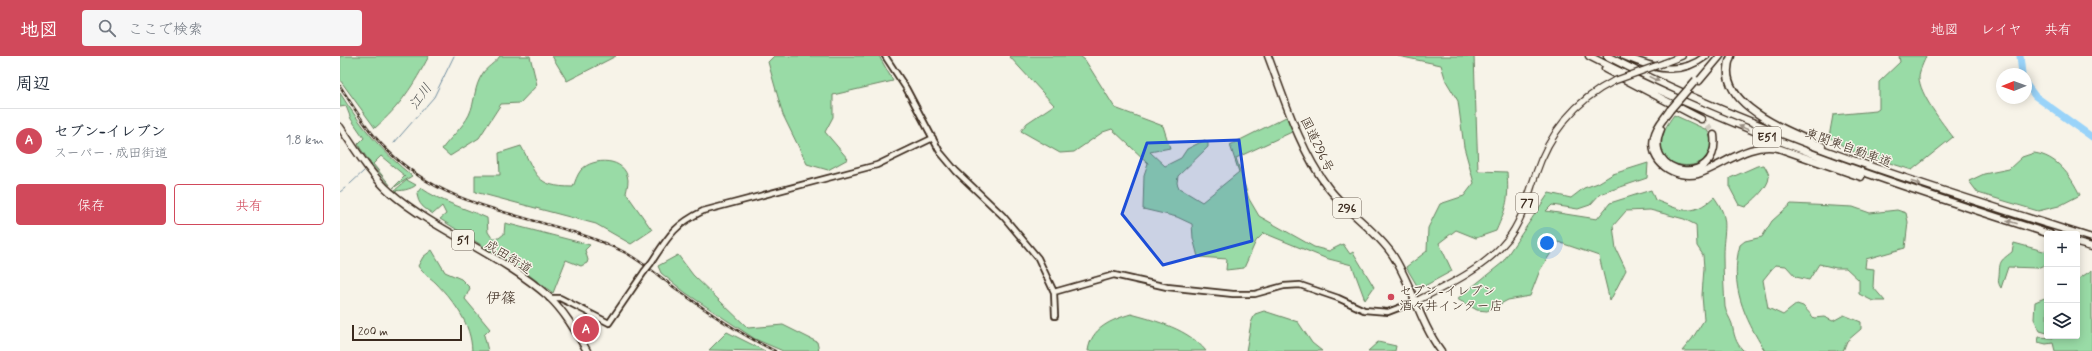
<!DOCTYPE html>
<html lang="ja">
<meta charset="utf-8">
<style>
body{margin:0;font-family:Mynerve,"Klee One",sans-serif;background:#f6f6f7;color:#1f2937}
.controls{position:absolute;right:12px;bottom:12px;display:grid;overflow:hidden;border-radius:4px;box-shadow:0 2px 10px #0003}
.controls button{width:36px;height:36px;display:grid;place-items:center;padding:0;border:0;border-bottom:1px solid #e0e1e3;background:#fff;color:#1f2937;font:20px sans-serif}
.compass{position:absolute;left:1656px;top:12px;width:36px;height:36px;border-radius:50%;background:#fff;box-shadow:0 2px 10px #0003;rotate:269deg}
.scale{position:absolute;left:12px;bottom:10px;width:110px;box-sizing:border-box;padding-left:4px;border:2px solid #3b2a1e;border-top:0;font-size:11px;line-height:14px;white-space:nowrap;color:#3b2a1e;-webkit-text-stroke:3px #f7f3e8;paint-order:stroke}
.you{position:absolute;left:1207px;top:187px;width:14px;height:14px;margin:-10px;border:3px solid #fff;border-radius:50%;background:#1a73e8;box-shadow:0 0 0 6px #1a73e833}
.badge{display:grid;place-items:center;width:26px;height:26px;border-radius:50%;background:#d1495b;color:#fff;font-size:13px;font-weight:700}
.pin{position:absolute;translate:-50% -50%;border:2px solid #fff;box-shadow:0 1px 4px #0006}
.list{margin:0;padding:0;list-style:none}
h2{display:flex;justify-content:space-between;align-items:center;height:52px;margin:0;padding:0 16px;font-size:17px}
h2 small{font-size:13px;font-weight:400;color:#747a83}
.list li{display:grid;grid-template-columns:26px 1fr auto;gap:12px;align-items:center;box-sizing:border-box;height:64px;padding:0 16px;border-top:1px solid #e0e1e3}
.list b{display:block;font-size:15px;white-space:nowrap}
.list p{margin:0;font-size:13px;white-space:nowrap;color:#747a83}
.list em{font-size:13px;font-style:normal;color:#747a83}
.actions{display:flex;gap:8px;padding:12px 16px}
.actions a{flex:1;padding:9px 0;border:1px solid #d1495b;border-radius:4px;text-align:center;font-size:14px;color:#d1495b}
.actions .main{background:#d1495b;color:#fff}
.icon{flex:none;width:22px;height:22px;fill:none;stroke:currentColor;stroke-width:2;stroke-linecap:round;stroke-linejoin:round}
.map{position:relative;flex:none;width:1752px;height:295px;overflow:hidden}
header{display:flex;align-items:center;gap:24px;box-sizing:border-box;height:56px;padding:0 20px;background:#d1495b;color:#fff}
header strong{font-size:19px}
nav{display:flex;gap:22px;margin-inline-start:auto;font-size:14px}
.search{width:280px;height:36px;background:#f6f6f7;display:flex;align-items:center;gap:10px;box-sizing:border-box;padding:0 14px;border-radius:4px;color:#747a83;font-size:15px}
main{display:flex}
aside{flex:1;background:#fff}
.map>svg:first-child{display:block}
</style>
<header>
<strong>地図</strong>
<div class="search"><svg class="icon" aria-label="search" viewBox="0 0 24 24"><circle cx="10" cy="10" r="6"/><path d="M15 15l6 6"/></svg>ここで検索</div>
<nav><a>地図</a><a>レイヤ</a><a>共有</a></nav>
</header>
<main>
<aside>
<h2>周辺<small></small></h2>
<ul class="list">
<li><span class="badge">A</span><div><b>セブン-イレブン</b><p>スーパー · 成田街道</p></div><em>1.8 km</em></li>
</ul>
<div class="actions"><a class="main">保存</a><a>共有</a></div>
</aside>
<div class="map">
<svg width="1752" height="295" viewBox="0 0 1752 295">
<rect width="100%" height="100%" fill="#f7f3e8"/>
<filter id="ink" filterUnits="userSpaceOnUse"><feTurbulence type="fractalNoise" baseFrequency=".025" numOctaves="2"/><feDisplacementMap in="SourceGraphic" scale="8" xChannelSelector="R" yChannelSelector="G"/><feConvolveMatrix kernelMatrix="1 2 1 2 8 2 1 2 1" color-interpolation-filters="sRGB"/></filter>
<g filter="url(#ink)">
<path fill="#99dba6" stroke="#6a8262" d="M 0,0 L 89,0 C 73,30 61,49 35,72 L 0,24 Z
M 160,0 L 190,0 L 197,29 L 180,47 L 161,48 L 139,82 L 110,100 L 102,93 C 110,82 123,71 129,59 C 136,44 133,32 143,17 C 146,12 155,7 160,0 Z
M 212,0 L 276,0 L 227,25 Z
M 434,0 L 539,0 L 553,25 L 493,39 L 493,61 L 485,76 L 508,103 L 488,114 L 467,108 L 443,59 L 428,6 Z
M 669,0 L 740,0 L 745,4 L 775,52 L 823,70 L 830,92 L 810,96 L 825,110 L 841,102 L 847,93 L 865,84 L 868,87 L 868,91 L 838,120 L 837,127 L 839,132 L 862,146 L 899,116 L 890,89 L 948,60 L 954,75 L 896,102 L 909,143 L 919,160 L 974,191 L 989,195 L 1003,188 L 1010,198 L 1013,196 L 1034,231 L 1025,244 L 1012,209 L 985,202 L 924,177 L 916,185 L 904,212 L 886,214 L 887,203 L 858,201 L 853,182 L 852,168 L 837,161 L 803,153 L 804,119 L 808,107 L 772,73 L 763,76 L 734,96 L 720,97 L 681,75 L 687,67 L 714,49 Z
M 1058,0 L 1134,0 L 1138,115 L 1167,116 C 1169,144 1167,150 1156,175 L 1136,182 L 1116,174 L 1099,187 L 1112,215 L 1079,233 L 1066,211 L 1087,195 L 1088,172 L 1100,148 L 1124,140 L 1134,127 L 1124,91 L 1118,45 L 1106,25 L 1101,9 Z
M 1559,0 L 1586,0 C 1584,6 1579,15 1579,21 C 1579,38 1603,68 1613,81 L 1572,114 L 1511,95 L 1489,81 L 1493,59 L 1536,55 L 1539,53 L 1539,26 L 1560,6 Z
M 0,37 C 20,69 42,96 72,120 L 53,132 L 65,120 L 41,100 L 33,108 L 50,129 L 32,109 L 20,92 L 18,88 L 24,82 L 11,63 L 6,50 L 0,51 Z
M 1334,59 L 1367,74 C 1394,125 1285,122 1334,59 Z
M 181,90 C 197,119 195,131 233,131 C 235,126 237,119 241,114 C 253,101 286,101 288,124 C 288,128 287,133 286,137 L 312,174 L 291,188 L 256,168 L 135,136 L 135,119 L 160,119 L 159,97 Z
M 1694,97 C 1717,100 1730,119 1740,139 L 1719,150 L 1698,155 L 1638,137 L 1629,125 L 1644,118 L 1669,113 L 1682,101 Z
M 1308,107 L 1307,122 L 1260,138 L 1250,149 L 1238,153 L 1212,149 L 1206,155 L 1257,163 L 1270,147 L 1311,134 L 1315,144 C 1341,154 1351,162 1374,141 C 1391,164 1383,174 1383,199 C 1383,216 1384,234 1385,251 C 1386,257 1390,262 1392,268 C 1394,278 1395,287 1404,295 L 1342,295 L 1352,283 L 1364,264 L 1362,239 L 1364,212 L 1363,199 L 1357,190 L 1356,169 L 1344,163 L 1310,154 L 1286,155 L 1273,170 L 1276,193 L 1286,214 L 1270,245 L 1259,200 L 1218,186 L 1200,214 L 1190,240 L 1168,244 L 1147,255 L 1137,254 L 1117,243 L 1162,207 L 1209,137 L 1231,142 L 1244,132 L 1258,127 L 1273,118 Z
M 1424,109 C 1426,113 1429,117 1429,121 C 1429,131 1412,146 1405,151 L 1399,149 L 1390,132 L 1390,122 L 1417,110 Z
M 67,124 L 76,129 C 72,133 59,136 55,134 Z
M 81,132 C 101,146 125,152 147,162 L 148,176 L 152,182 L 159,182 L 164,178 L 165,167 L 250,189 L 245,194 L 248,204 L 247,207 L 241,210 L 226,204 L 213,237 L 189,219 L 100,163 L 106,158 L 102,150 L 93,158 C 84,152 78,149 77,137 Z
M 1451,148 L 1513,151 L 1530,157 L 1557,154 L 1566,157 L 1568,166 L 1565,192 L 1526,203 L 1525,212 L 1534,213 L 1533,231 L 1545,245 L 1533,245 L 1519,238 L 1519,224 L 1506,212 L 1496,212 L 1479,208 L 1469,224 L 1456,221 L 1446,210 L 1435,209 L 1423,224 L 1428,252 L 1443,259 L 1457,248 L 1463,250 L 1474,262 L 1484,261 L 1493,265 L 1504,259 L 1521,266 L 1521,273 L 1507,285 L 1503,295 L 1425,295 C 1404,261 1389,229 1400,189 L 1405,185 L 1422,181 L 1432,165 Z
M 1674,187 L 1707,196 L 1707,208 L 1697,212 L 1668,211 L 1661,232 C 1658,227 1658,225 1659,220 C 1660,205 1659,206 1672,196 Z
M 92,194 L 105,216 L 121,223 L 130,232 L 125,243 L 150,273 L 144,279 L 148,295 L 132,295 C 131,267 115,247 96,227 C 90,221 83,218 78,210 L 83,201 Z
M 338,199 L 353,219 L 408,272 L 443,269 L 477,286 L 479,295 L 443,295 L 415,283 L 346,237 L 321,217 L 318,210 Z
M 1752,214 L 1752,295 L 1715,295 L 1713,287 L 1706,288 L 1698,286 L 1699,281 L 1713,282 L 1714,280 L 1737,280 L 1737,224 Z
M 1707,241 L 1707,277 L 1700,275 L 1694,263 L 1695,246 Z
M 924,255 L 958,266 L 972,287 L 982,295 L 906,295 L 911,267 L 915,258 Z
M 791,258 C 817,265 848,273 866,295 L 748,295 C 751,272 771,264 791,258 Z
M 387,276 L 425,295 L 369,294 Z
M 1038,286 L 1056,290 L 1055,295 L 1028,295 Z"/>
<g fill="none" stroke-linecap="round" stroke-linejoin="round">
<path stroke="#738fa1" stroke-width="1" d="M 54,87 L 94,41 L 114,0
M 10,128 L 24,115
M 0,136 L 5,132"/>
<path stroke="#99d3f9" stroke-width="7" d="M 1680,0 L 1682,18
M 1686,28 L 1695,40 L 1752,81"/>
<path stroke="#d1cbc0" stroke-width="6" stroke-dasharray="6 3" stroke-linecap="butt" d="M 1361,63 L 1367,68 L 1374,79"/>
<defs>
<path id="minor" d="M 545,0 L 566,32 L 600,96 L 616,115 L 663,160 L 698,202 L 714,236 L 715,260
M 311,207 C 328,181 334,169 363,155 L 537,109 L 593,82
M 714,236 L 774,219 L 827,231 L 893,238 L 915,238 L 944,230 L 960,229 L 998,242 L 1024,254 L 1048,256 L 1074,246
M 209,242 L 220,242 L 269,267 L 304,216"/>
<path id="major" d="M 1324,7 L 1342,0
M 1074,246 C 1107,230 1144,213 1167,184 C 1182,165 1187,143 1195,120 C 1209,78 1234,45 1274,25"/>
<path id="highway" d="M 928,0 C 944,42 960,94 987,130 C 1005,155 1034,172 1052,198 C 1072,228 1079,265 1101,295
M 1249,0 C 1396,76 1552,128 1710,178
M 1267,0 C 1421,80 1587,130 1752,182
M 1284,0 C 1313,12 1339,21 1366,0
M 1391,0 C 1371,48 1450,75 1482,90
M 1265,13 L 1361,63
M 1359,25 L 1380,0
M 1330,54 C 1324,63 1316,70 1314,81 C 1308,107 1335,123 1358,118 C 1385,109 1408,86 1438,92 L 1521,121
M 0,71 C 15,93 30,118 50,136 C 98,177 161,198 209,241 C 225,256 236,276 247,295
M 1321,73 C 1300,120 1381,133 1374,79
M 1737,187 L 1752,191"/>
</defs>
<use href="#minor" stroke="#3b2a1e" stroke-width="8"/>
<use href="#major" stroke="#3b2a1e" stroke-width="8"/>
<use href="#highway" stroke="#3b2a1e" stroke-width="9"/>
<use href="#minor" stroke="#f7f3e8" stroke-width="4.5"/>
<use href="#major" stroke="#f7f3e8" stroke-width="5.5"/>
<use href="#highway" stroke="#f7f3e8" stroke-width="6"/>
<defs>
<path id="rail" d="M 0,30 C 14,52 28,75 47,94 C 115,162 205,156 286,197 C 304,207 321,222 338,234 C 369,257 400,278 435,295"/>
</defs>
<use href="#rail" stroke="#3b2a1e" stroke-width="2.5"/>
<use href="#rail" stroke="#f7f3e8" stroke-width="1" stroke-dasharray="3" stroke-linecap="butt"/>
<defs>
<path id="minor-bridge" d="M 304,216 L 311,207"/>
<path id="major-bridge" d="M 1274,25 L 1324,7"/>
<path id="highway-bridge" d="M 1330,54 L 1356,24"/>
</defs>
<use href="#minor-bridge" stroke="#3b2a1e" stroke-width="8" stroke-linecap="butt"/>
<use href="#major-bridge" stroke="#3b2a1e" stroke-width="8" stroke-linecap="butt"/>
<use href="#highway-bridge" stroke="#3b2a1e" stroke-width="9" stroke-linecap="butt"/>
<use href="#minor-bridge" stroke="#f7f3e8" stroke-width="4.5"/>
<use href="#major-bridge" stroke="#f7f3e8" stroke-width="5.5"/>
<use href="#highway-bridge" stroke="#f7f3e8" stroke-width="6"/>
</g>
<defs><path id="oneway-solid" d="M-6-.8H1V-3.2L6.5 0L1 3.2V.8H-6Z"/></defs>
<g fill="#998e83">
<use href="#oneway-solid" transform="translate(1314 23) rotate(26)"/>
<use href="#oneway-solid" transform="translate(1404 72) rotate(-158)"/>
<use href="#oneway-solid" transform="translate(1576 127) rotate(18)"/>
<use href="#oneway-solid" transform="translate(1672 166) rotate(-162)"/>
</g>
</g>
<path fill="#1d4ed8" fill-opacity="0.2" stroke="#1d4ed8" stroke-width="3" stroke-linejoin="round" d="M 899,84 L 912,185 L 823,209 L 782,158 L 807,87 Z"/>
<circle fill="#d1495b" stroke="#f7f3e8" stroke-width="1.5" cx="1051" cy="241" r="4"/>
<g text-anchor="middle" stroke-width="3" stroke-linejoin="round" paint-order="stroke">
<g fill="#f7f3e8" stroke="#73665b" stroke-width="1">
<rect x="1413" y="71" width="28" height="20" rx="3"/>
<rect x="1176" y="137" width="22" height="20" rx="3"/>
<rect x="993" y="142" width="28" height="20" rx="3"/>
<rect x="112" y="174" width="22" height="20" rx="3"/>
</g>
<g font-size="12" font-weight="bold" fill="#3b2a1e">
<text x="1427" y="85">E51</text>
<text x="1187" y="151">77</text>
<text x="1007" y="156">296</text>
<text x="123" y="188">51</text>
</g>
<g font-size="13" fill="#3b2a1e" stroke="#f7f3e8">
<text transform="translate(978 88) rotate(64)" y="5">国道296号</text>
<text transform="translate(1509 91) rotate(20)" y="5">東関東自動車道</text>
<text transform="translate(169 200) rotate(32)" y="5">成田街道</text>
</g>
<g font-size="13" fill="#3b2a1e" stroke="#f7f3e8" text-anchor="start">
<text x="1059" y="239">セブン-イレブン<tspan x="1059" dy="15">酒々井インター店</tspan></text>
</g>
<g font-size="14" font-style="italic" fill="#525455" stroke="#f7f3e8">
<text transform="translate(80 40) rotate(-54)" y="5">江川</text>
</g>
<g font-size="15" fill="#3b2a1e" stroke="#f7f3e8">
<text x="161" y="247">伊篠</text>
</g>
</g>
</svg>
<div class="controls">
<button>+</button>
<button>−</button>
<button><svg class="icon" aria-label="layers" viewBox="0 0 24 24"><path d="M12 4l9 5-9 5-9-5zM3 14l9 5 9-5"/></svg></button>
</div>
<svg class="compass" viewBox="-18 -18 36 36"><path d="M0-13l5 13h-10z" fill="#e53935"/><path d="M0 13l5-13h-10z" fill="#747a83"/></svg>
<div class="scale">200 m</div>
<div class="you"></div>
<div class="pin badge" style="left:246px;top:273px">A</div>
</div>
</main>
